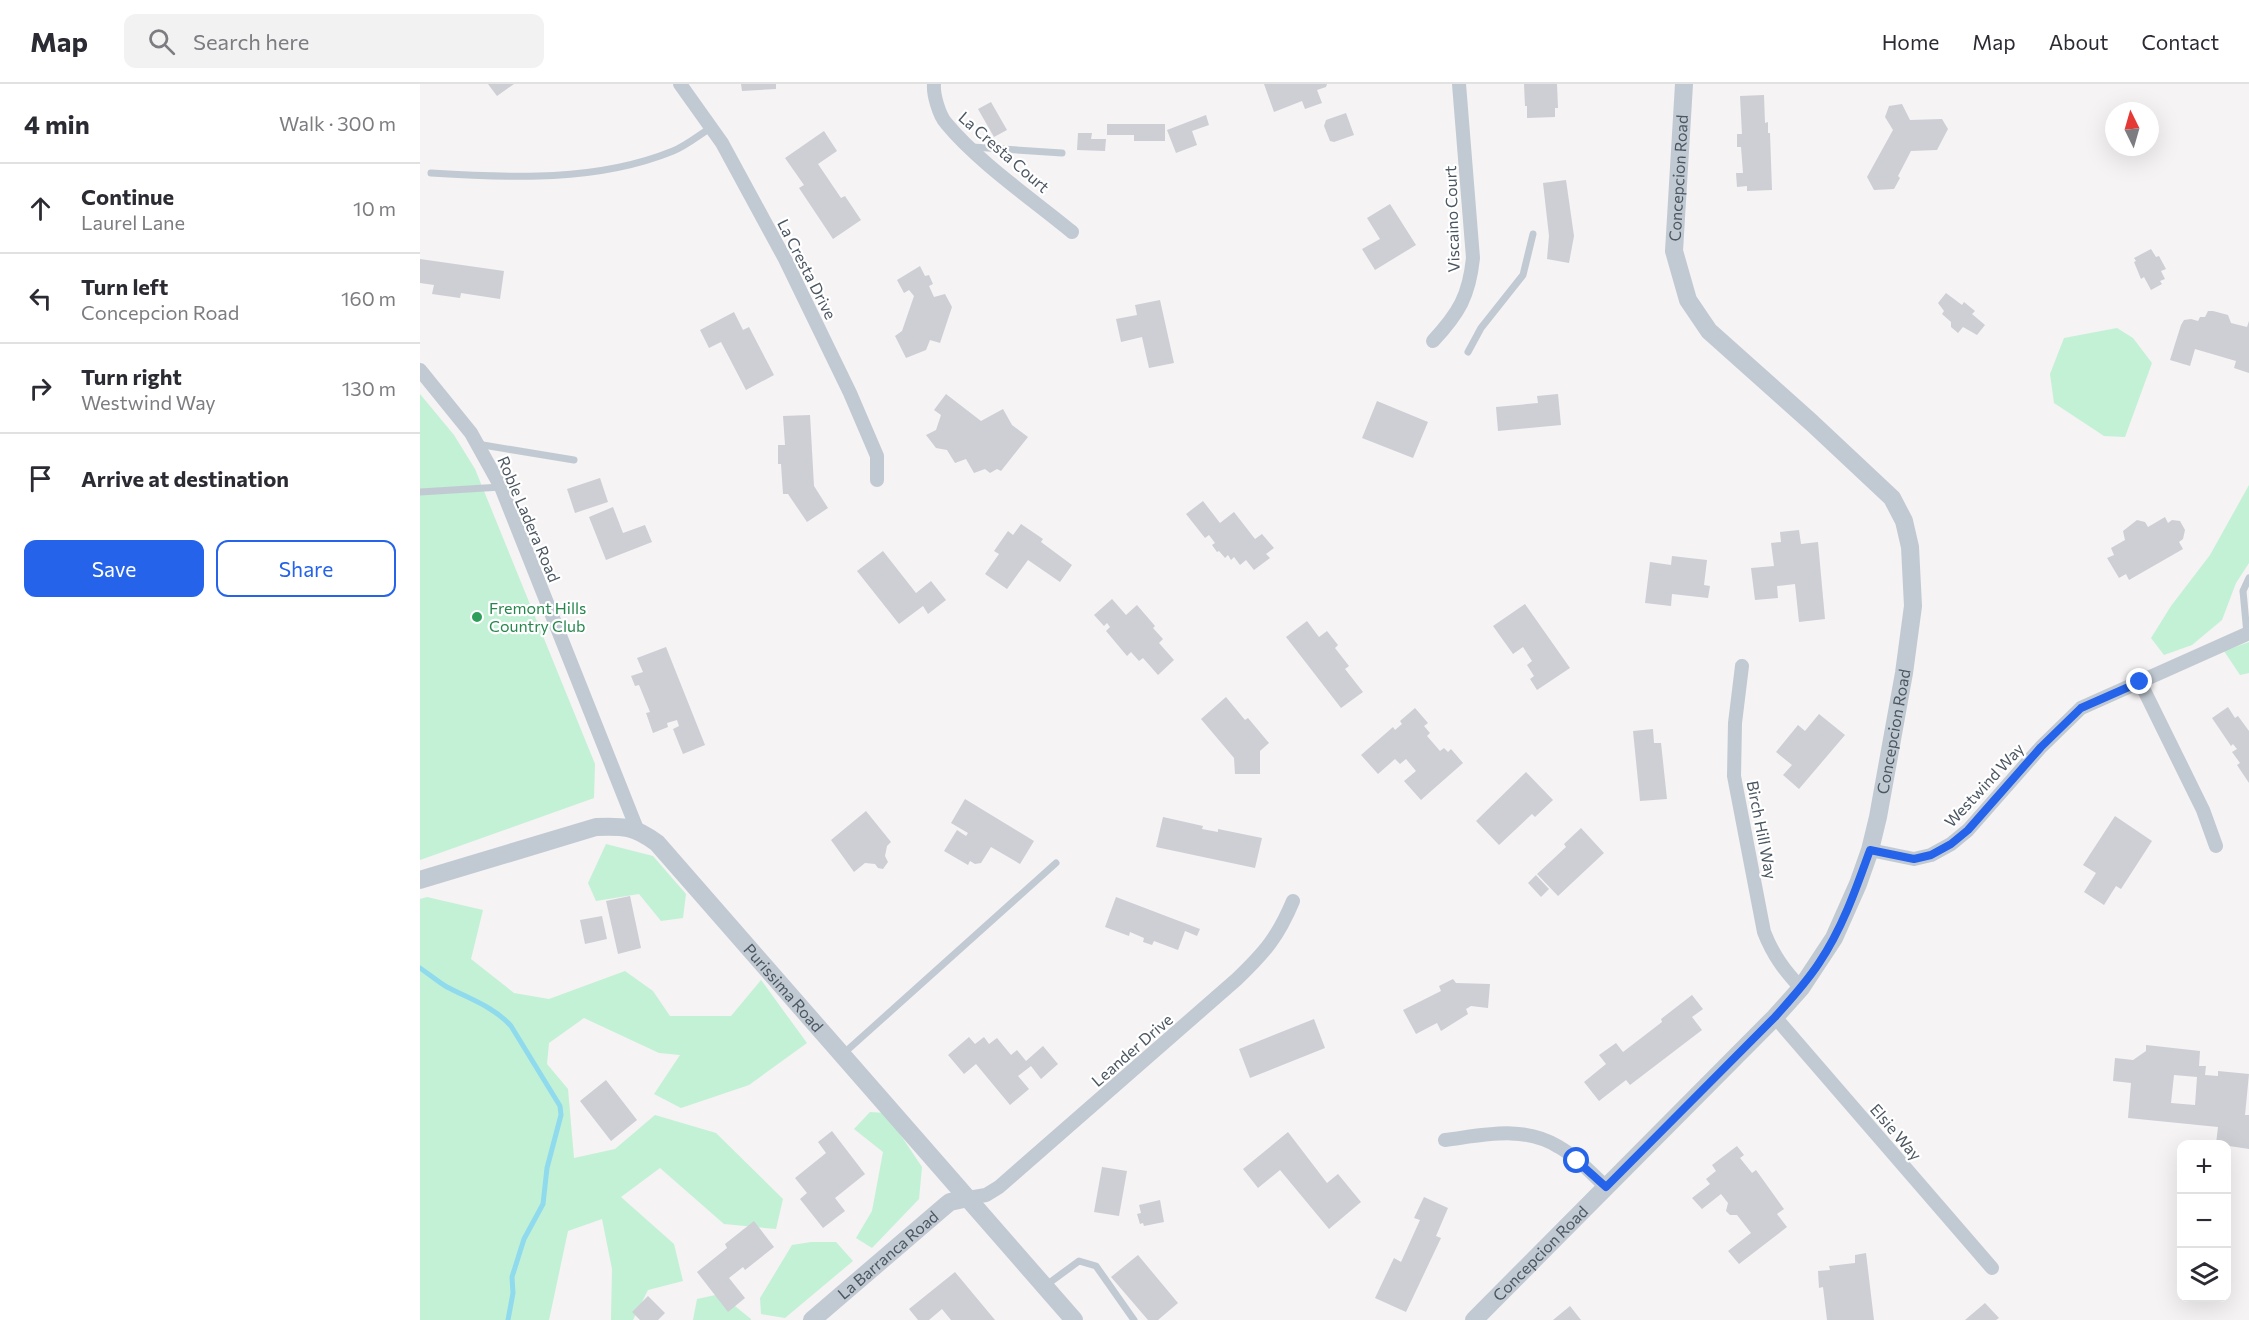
<!DOCTYPE html>
<meta charset="utf-8">
<style>
body{margin:0;font-family:Commissioner,sans-serif;background:#f2f2f3;color:#2b2b33}
.controls{position:absolute;right:18px;bottom:18px;display:grid;overflow:hidden;border-radius:12px;box-shadow:0 6px 24px #0002}
.controls button{width:54px;height:54px;display:grid;place-items:center;padding:0;border:0;border-bottom:2px solid #e1e1e2;background:#fff;color:#2b2b33;font:30px sans-serif}
.compass{position:absolute;left:1685px;top:18px;width:54px;height:54px;border-radius:50%;background:#fff;box-shadow:0 6px 24px #0002;rotate:355deg}
.stop{position:absolute;width:18px;height:18px;margin:-14px;border:4px solid #2563eb;border-radius:50%;background:#fff}
.stop.end{background:#2563eb;border-color:#fff;box-shadow:0 2px 6px #0008}
.list{margin:0;padding:0;list-style:none}
h2{display:flex;justify-content:space-between;align-items:center;height:78px;margin:0;padding:0 24px;font-size:26px}
h2 small{font-size:20px;font-weight:400;color:#7c7c81}
.list li{display:grid;grid-template-columns:39px 1fr auto;gap:18px;align-items:center;box-sizing:border-box;height:90px;padding:0 24px;border-top:2px solid #e1e1e2}
.list b{display:block;font-size:22px;white-space:nowrap}
.list p{margin:0;font-size:20px;white-space:nowrap;color:#7c7c81}
.list em{font-size:20px;font-style:normal;color:#7c7c81}
.actions{display:flex;gap:12px;padding:18px 24px}
.actions a{flex:1;padding:14px 0;border:2px solid #2563eb;border-radius:12px;text-align:center;font-size:21px;color:#2563eb}
.actions .main{background:#2563eb;color:#fff}
.icon{flex:none;width:33px;height:33px;fill:none;stroke:currentColor;stroke-width:2;stroke-linecap:round;stroke-linejoin:round}
.map{position:relative;flex:none;width:1829px;height:1236px;overflow:hidden}
header{display:flex;align-items:center;gap:36px;box-sizing:border-box;height:84px;padding:0 30px;background:#fff;border-bottom:2px solid #e1e1e2}
header strong{font-size:28px}
nav{display:flex;gap:33px;margin-inline-start:auto;font-size:21px}
.search{width:420px;height:54px;background:#f2f2f3;display:flex;align-items:center;gap:15px;box-sizing:border-box;padding:0 21px;border-radius:12px;color:#7c7c81;font-size:22px}
main{display:flex}
aside{flex:1;background:#fff}
.map>svg:first-child{display:block}
</style>
<header>
<strong>Map</strong>
<div class="search"><svg class="icon" aria-label="search" viewBox="0 0 24 24"><circle cx="10" cy="10" r="6"/><path d="M15 15l6 6"/></svg>Search here</div>
<nav><a>Home</a><a>Map</a><a>About</a><a>Contact</a></nav>
</header>
<main>
<aside>
<h2>4 min<small>Walk · 300 m</small></h2>
<ul class="list">
<li><svg class="icon" aria-label="ahead" viewBox="0 0 24 24"><path d="M12 20V5M6 11l6-6 6 6"/></svg><div><b>Continue</b><p>Laurel Lane</p></div><em>10 m</em></li>
<li><svg class="icon" aria-label="left" viewBox="0 0 24 24"><path d="M17 20v-9H6M10 6l-5 5 5 5"/></svg><div><b>Turn left</b><p>Concepcion Road</p></div><em>160 m</em></li>
<li><svg class="icon" aria-label="right" viewBox="0 0 24 24"><path d="M7 20v-9h11M14 6l5 5-5 5"/></svg><div><b>Turn right</b><p>Westwind Way</p></div><em>130 m</em></li>
<li><svg class="icon" aria-label="arrive" viewBox="0 0 24 24"><path d="M6 21V4h12l-3 4 3 4H6"/></svg><div><b>Arrive at destination</b></div></li>
</ul>
<div class="actions"><a class="main">Save</a><a>Share</a></div>
</aside>
<div class="map">
<svg width="1829" height="1236" viewBox="0 0 1829 1236">
<rect width="100%" height="100%" fill="#f5f3f3"/>
<path fill="#c3f1d5" d="M 1697,244 L 1713,254 L 1732,279 L 1705,353 L 1684,352 L 1634,319 L 1630,290 L 1644,254 Z
M 0,310 L 34,351 L 55,385 L 175,680 L 174,714 L 0,776 Z
M 1829,401 L 1829,479 L 1816,499 L 1802,536 L 1772,561 L 1744,571 L 1731,554 L 1751,522 L 1790,471 Z
M 1829,558 L 1829,589 L 1820,591 L 1804,567 Z
M 186,760 L 233,772 L 266,810 L 263,834 L 241,837 L 219,810 L 176,817 L 168,799 Z
M 7,813 L 63,826 L 51,875 L 94,909 L 129,915 L 205,887 L 233,907 L 250,932 L 311,932 L 341,896 L 387,959 L 329,1001 L 261,1024 L 234,1010 L 260,971 L 239,969 L 164,934 L 129,959 L 127,980 L 148,1005 L 154,1074 L 195,1065 L 235,1031 L 296,1049 L 363,1115 L 356,1145 L 304,1140 L 240,1084 L 201,1113 L 254,1160 L 263,1197 L 228,1206 L 213,1236 L 191,1236 L 192,1185 L 182,1135 L 148,1147 L 129,1236 L 0,1236 L 0,815 Z
M 450,1028 L 466,1029 L 502,1083 L 499,1115 L 452,1164 L 436,1154 L 452,1127 L 463,1068 L 434,1045 Z
M 391,1158 L 416,1158 L 433,1177 L 365,1234 L 341,1230 L 340,1214 L 372,1161 Z
M 300,1210 L 331,1235 L 331,1236 L 273,1236 L 277,1215 Z"/>
<g fill="none" stroke-linecap="round" stroke-linejoin="round">
<path stroke="#90daee" stroke-width="5" d="M 0,884 C 9,890 18,898 27,903 C 50,915 74,923 91,942 L 140,1022 L 141,1031 L 127,1084 L 123,1120 L 104,1155 L 92,1193 L 93,1209 L 88,1236"/>
</g>
<path fill="#cdcfd5" fill-rule="evenodd" d="M 68,0 L 94,0 L 77,12 Z
M 321,0 L 356,0 L 356,5 L 322,7 Z
M 844,0 L 907,0 L 906,3 L 897,6 L 902,19 L 885,25 L 882,17 L 854,28 Z
M 1104,0 L 1137,0 L 1138,24 L 1135,24 L 1135,33 L 1107,34 L 1107,22 L 1105,22 Z
M 1344,11 L 1345,39 L 1348,38 L 1348,49 L 1350,49 L 1352,106 L 1327,107 L 1327,102 L 1317,103 L 1316,89 L 1323,89 L 1321,63 L 1317,63 L 1317,50 L 1322,50 L 1320,12 Z
M 571,18 L 587,46 L 574,53 L 558,25 Z
M 1482,20 L 1490,36 L 1522,35 L 1528,45 L 1517,66 L 1491,67 L 1478,92 L 1480,94 L 1474,105 L 1454,106 L 1447,93 L 1473,46 L 1465,33 L 1469,22 Z
M 926,29 L 934,51 L 914,58 L 910,57 L 904,42 L 906,36 Z
M 786,31 L 789,41 L 772,47 L 777,61 L 756,69 L 747,46 Z
M 687,40 L 745,40 L 745,57 L 714,57 L 714,51 L 687,51 Z
M 404,47 L 417,67 L 398,80 L 421,114 L 425,112 L 441,136 L 413,155 L 379,104 L 384,101 L 365,74 Z
M 658,49 L 672,49 L 671,55 L 686,55 L 685,67 L 657,66 Z
M 1146,96 L 1154,152 L 1149,179 L 1127,175 L 1129,152 L 1123,99 Z
M 970,120 L 996,161 L 955,186 L 942,165 L 960,155 L 947,134 Z
M 1731,165 L 1736,173 L 1739,172 L 1746,185 L 1741,187 L 1745,195 L 1740,197 L 1742,200 L 1731,206 L 1724,193 L 1721,195 L 1714,178 L 1716,177 L 1714,174 Z
M 0,175 L 84,187 L 80,215 L 41,209 L 40,214 L 12,210 L 14,201 L 0,199 Z
M 500,182 L 505,192 L 509,191 L 513,200 L 509,202 L 514,213 L 525,210 L 532,223 L 520,259 L 510,256 L 506,266 L 486,274 L 475,252 L 482,247 L 494,212 L 489,206 L 484,209 L 477,196 Z
M 1526,209 L 1542,221 L 1544,218 L 1555,227 L 1552,230 L 1565,241 L 1557,251 L 1543,243 L 1538,249 L 1531,243 L 1531,238 L 1522,230 L 1524,227 L 1518,219 Z
M 740,216 L 754,279 L 729,284 L 722,253 L 701,258 L 696,235 L 717,231 L 715,221 Z
M 1788,227 L 1793,227 L 1808,231 L 1811,239 L 1827,243 L 1829,237 L 1829,289 L 1814,284 L 1816,277 L 1775,265 L 1770,282 L 1750,276 L 1761,241 L 1764,236 L 1771,235 L 1778,237 L 1780,233 L 1785,233 Z
M 314,228 L 323,246 L 329,243 L 354,291 L 326,306 L 301,258 L 289,264 L 280,246 Z
M 526,310 L 561,337 L 583,325 L 592,341 L 608,353 L 581,387 L 577,385 L 570,389 L 565,385 L 554,389 L 546,375 L 535,379 L 527,366 L 516,364 L 506,351 L 516,346 L 521,331 L 514,326 Z
M 1138,310 L 1141,341 L 1078,347 L 1076,323 L 1118,319 L 1117,312 Z
M 957,317 L 1008,338 L 993,374 L 942,354 Z
M 390,331 L 394,402 L 408,424 L 387,438 L 368,410 L 363,410 L 361,380 L 358,380 L 358,361 L 365,361 L 363,332 Z
M 180,394 L 188,418 L 155,429 L 147,405 Z
M 783,417 L 800,439 L 814,428 L 835,455 L 842,450 L 854,464 L 846,470 L 850,474 L 834,486 L 826,476 L 820,481 L 814,473 L 811,476 L 808,471 L 805,474 L 799,467 L 797,468 L 792,461 L 795,459 L 789,451 L 785,454 L 766,430 Z
M 193,423 L 203,449 L 225,441 L 232,458 L 186,476 L 169,433 Z
M 1745,433 L 1748,439 L 1752,436 L 1760,437 L 1765,446 L 1763,455 L 1759,458 L 1763,465 L 1709,496 L 1706,490 L 1699,494 L 1687,474 L 1694,471 L 1691,464 L 1705,456 L 1703,447 L 1717,436 L 1725,438 L 1728,443 Z
M 601,440 L 623,455 L 621,458 L 652,481 L 640,498 L 608,476 L 587,505 L 565,490 L 579,470 L 574,467 L 588,447 L 593,451 Z
M 1379,446 L 1381,460 L 1398,458 L 1405,535 L 1379,538 L 1375,500 L 1357,502 L 1358,514 L 1335,516 L 1331,484 L 1354,482 L 1351,459 L 1361,458 L 1360,448 Z
M 463,467 L 496,509 L 511,497 L 526,516 L 508,530 L 503,522 L 479,540 L 437,487 Z
M 1252,472 L 1287,476 L 1284,501 L 1290,502 L 1288,514 L 1252,510 L 1251,522 L 1225,519 L 1230,478 L 1251,481 Z
M 692,515 L 706,531 L 717,521 L 735,542 L 733,544 L 743,555 L 739,559 L 754,576 L 738,591 L 723,574 L 719,577 L 711,568 L 707,572 L 686,547 L 690,543 L 687,539 L 684,542 L 674,531 Z
M 1105,520 L 1150,584 L 1117,606 L 1110,595 L 1114,592 L 1107,581 L 1112,577 L 1103,563 L 1093,570 L 1073,542 Z
M 887,537 L 899,553 L 907,547 L 918,561 L 915,564 L 929,582 L 925,585 L 943,608 L 921,624 L 866,553 Z
M 246,563 L 285,661 L 263,670 L 253,645 L 259,642 L 257,636 L 247,639 L 248,643 L 233,649 L 226,629 L 230,628 L 219,601 L 215,602 L 211,592 L 223,588 L 217,574 Z
M 806,613 L 825,636 L 828,634 L 849,659 L 840,667 L 840,690 L 815,690 L 814,674 L 781,635 Z
M 1808,623 L 1815,634 L 1818,632 L 1829,647 L 1829,699 L 1817,681 L 1820,679 L 1812,668 L 1817,665 L 1813,660 L 1811,662 L 1792,634 Z
M 995,624 L 1008,639 L 1004,642 L 1010,649 L 1007,652 L 1020,667 L 1024,664 L 1028,668 L 1031,665 L 1043,679 L 1001,716 L 984,697 L 996,687 L 986,675 L 980,680 L 975,675 L 958,690 L 941,671 L 973,643 L 975,646 L 982,640 L 980,637 Z
M 1399,630 L 1425,651 L 1379,705 L 1363,691 L 1372,681 L 1356,668 L 1378,641 L 1385,647 Z
M 1233,645 L 1234,659 L 1241,659 L 1247,715 L 1220,717 L 1213,647 Z
M 1106,688 L 1133,716 L 1115,733 L 1112,730 L 1079,761 L 1056,737 Z
M 545,715 L 614,757 L 600,780 L 571,763 L 561,779 L 555,780 L 550,777 L 548,781 L 524,767 L 537,746 L 546,752 L 548,749 L 531,739 Z
M 446,727 L 471,758 L 467,762 L 465,772 L 468,778 L 463,785 L 458,784 L 455,780 L 445,779 L 434,788 L 411,756 Z
M 1695,732 L 1732,757 L 1701,805 L 1696,802 L 1684,821 L 1664,808 L 1676,789 L 1663,781 Z
M 743,733 L 783,742 L 782,745 L 798,748 L 798,745 L 842,754 L 835,784 L 736,763 Z
M 1161,744 L 1184,769 L 1138,812 L 1117,790 L 1146,763 L 1144,760 Z
M 1116,791 L 1129,805 L 1121,813 L 1108,799 Z
M 210,812 L 221,864 L 198,870 L 186,817 Z
M 696,813 L 780,845 L 777,852 L 765,847 L 758,866 L 734,857 L 732,861 L 723,858 L 724,854 L 710,848 L 709,852 L 685,843 Z
M 182,832 L 187,855 L 165,860 L 160,836 Z
M 1033,895 L 1036,899 L 1070,900 L 1068,924 L 1051,922 L 1046,925 L 1048,930 L 1021,947 L 1017,939 L 996,950 L 983,926 L 1021,907 L 1019,902 Z
M 1272,911 L 1283,925 L 1272,933 L 1282,946 L 1210,1001 L 1206,996 L 1179,1017 L 1164,998 L 1186,980 L 1179,971 L 1196,959 L 1203,968 L 1242,938 L 1241,935 Z
M 894,935 L 905,964 L 830,994 L 819,965 Z
M 549,953 L 555,960 L 564,953 L 569,960 L 577,954 L 591,971 L 597,966 L 606,977 L 623,962 L 638,980 L 621,995 L 611,982 L 598,992 L 609,1005 L 590,1021 L 556,980 L 544,990 L 528,971 Z
M 1726,961 L 1780,967 L 1779,982 L 1786,982 L 1785,991 L 1798,992 L 1798,987 L 1829,990 L 1825,1031 L 1829,1031 L 1829,1065 L 1796,1060 L 1798,1043 L 1708,1034 L 1711,999 L 1693,997 L 1695,974 L 1713,976 L 1726,967 ZM 1754,991 L 1777,993 L 1775,1021 L 1751,1019 Z
M 186,996 L 217,1036 L 191,1057 L 160,1017 Z
M 412,1047 L 445,1090 L 415,1114 L 425,1127 L 403,1144 L 380,1115 L 387,1109 L 375,1094 L 406,1069 L 398,1058 Z
M 868,1048 L 907,1099 L 918,1090 L 941,1118 L 909,1145 L 860,1086 L 838,1104 L 823,1085 Z
M 1317,1062 L 1324,1071 L 1320,1074 L 1332,1089 L 1336,1086 L 1364,1125 L 1357,1130 L 1367,1143 L 1319,1180 L 1308,1167 L 1331,1149 L 1317,1131 L 1310,1131 L 1306,1127 L 1308,1119 L 1301,1110 L 1282,1125 L 1272,1114 L 1290,1100 L 1286,1095 L 1296,1087 L 1292,1081 Z
M 682,1083 L 707,1087 L 699,1132 L 674,1128 Z
M 1004,1113 L 1028,1124 L 1016,1152 L 1021,1154 L 986,1228 L 955,1214 L 974,1174 L 981,1178 L 1000,1136 L 994,1134 Z
M 740,1116 L 744,1138 L 724,1142 L 723,1139 L 720,1140 L 717,1130 L 721,1129 L 719,1121 Z
M 334,1137 L 354,1163 L 325,1186 L 323,1183 L 309,1194 L 325,1214 L 308,1228 L 277,1188 L 307,1164 L 305,1160 Z
M 1446,1169 L 1454,1236 L 1407,1236 L 1403,1203 L 1399,1204 L 1398,1187 L 1410,1186 L 1409,1182 L 1435,1179 L 1435,1171 Z
M 718,1171 L 758,1219 L 738,1236 L 728,1236 L 691,1193 Z
M 535,1188 L 575,1236 L 531,1236 L 522,1225 L 509,1236 L 498,1236 L 489,1225 Z
M 228,1212 L 245,1229 L 238,1236 L 220,1236 L 212,1228 Z
M 1565,1219 L 1579,1234 L 1576,1236 L 1545,1236 Z
M 1150,1222 L 1161,1236 L 1133,1236 Z"/>
<g fill="none" stroke-linecap="round" stroke-linejoin="round">
<path stroke="#c1cad2" stroke-width="7" d="M 552,63 L 642,69
M 11,89 C 91,94 177,98 253,67 C 266,62 279,51 292,43
M 1048,268 L 1061,244 L 1103,191 L 1113,150
M 57,360 L 154,376
M 0,408 L 81,403
M 1827,550 L 1823,507 L 1829,494
M 423,970 L 636,779
M 625,1202 L 659,1177 L 676,1182 L 714,1236"/>
<path stroke="#c1cad2" stroke-width="14" d="M 260,0 L 302,59 L 365,175 L 430,309 L 457,372 L 457,396
M 514,0 C 513,10 519,31 526,39 C 558,78 612,115 652,148
M 1013,257 C 1039,229 1049,212 1053,174 L 1039,0
M 0,286 L 51,349 L 81,403 L 217,745
M 1322,582 L 1315,639 L 1314,692 L 1344,848 C 1353,871 1364,886 1381,904
M 1720,598 L 1783,726 L 1796,762
M 1450,766 L 1494,775 L 1511,771 L 1531,760 L 1548,746 L 1621,663 L 1661,624 L 1829,549
M 1355,933 L 1572,1184
M 1025,1056 C 1064,1051 1104,1041 1139,1063 C 1157,1073 1171,1089 1186,1103
M 548,1114 L 566,1111 L 579,1103 L 817,895 C 845,868 858,853 873,817"/>
<g stroke="#c1cad2" stroke-width="18">
<path id="s1" d="M 0,796 L 176,743 C 204,742 214,742 237,759 L 654,1236"/>
<path id="s2" d="M 392,1236 L 525,1122 L 530,1118 L 548,1114"/>
<path id="s3" d="M 1054,1236 L 1355,933 L 1381,904 L 1414,854 L 1438,800 L 1450,766 L 1458,733 L 1484,589 L 1493,522 L 1490,463 L 1484,437 L 1472,414 L 1392,339 L 1289,247 L 1268,216 L 1254,167 L 1264,0"/>
</g>
</g>
<g fill="none" stroke-linecap="round" stroke-linejoin="round">
<path stroke="#2563eb" stroke-width="8" d="M 1157,1077 L 1186,1103 L 1355,933 C 1370,916 1386,899 1399,879 C 1422,845 1436,805 1450,766 L 1494,775 L 1511,771 L 1531,760 L 1548,746 L 1621,663 L 1661,624 L 1720,598"/>
</g>
<circle fill="#2e9e5b" stroke="#fff" stroke-width="2" cx="57" cy="533" r="6"/>
<g text-anchor="middle" stroke-width="4.5" stroke-linejoin="round" paint-order="stroke">
<g font-size="16" fill="#4a5661" stroke="#fff">
<text transform="translate(584 68) rotate(41)" y="6">La Cresta Court</text>
<text dy="6" stroke="none"><textPath href="#s3" startOffset="1390">Concepcion Road</textPath></text>
<text transform="translate(1032 135) rotate(-92)" y="6">Viscaino Court</text>
<text transform="translate(387 185) rotate(63)" y="6">La Cresta Drive</text>
<text transform="translate(109 435) rotate(67)" y="6">Roble Ladera Road</text>
<text dy="6" stroke="none"><textPath href="#s3" startOffset="742">Concepcion Road</textPath></text>
<text transform="translate(1564 701) rotate(-47)" y="6">Westwind Way</text>
<text transform="translate(1342 746) rotate(79)" y="6">Birch Hill Way</text>
<text dy="6" stroke="none"><textPath href="#s1" startOffset="441">Purissima Road</textPath></text>
<text transform="translate(712 966) rotate(-41)" y="6">Leander Drive</text>
<text transform="translate(1476 1048) rotate(49)" y="6">Elsie Way</text>
<text dy="6" stroke="none"><textPath href="#s3" startOffset="94">Concepcion Road</textPath></text>
<text dy="6" stroke="none"><textPath href="#s2" startOffset="100">La Barranca Road</textPath></text>
</g>
<g font-size="16" fill="#27864d" stroke="#fff" text-anchor="start">
<text x="69" y="530">Fremont Hills<tspan x="69" dy="18">Country Club</tspan></text>
</g>
</g>
</svg>
<div class="controls">
<button>+</button>
<button>−</button>
<button><svg class="icon" aria-label="layers" viewBox="0 0 24 24"><path d="M12 4l9 5-9 5-9-5zM3 14l9 5 9-5"/></svg></button>
</div>
<svg class="compass" viewBox="-18 -18 36 36"><path d="M0-13l5 13h-10z" fill="#e53935"/><path d="M0 13l5-13h-10z" fill="#7c7c81"/></svg>
<div class="stop" style="left:1157px;top:1077px"></div>
<div class="stop end" style="left:1720px;top:598px"></div>
</div>
</main>
